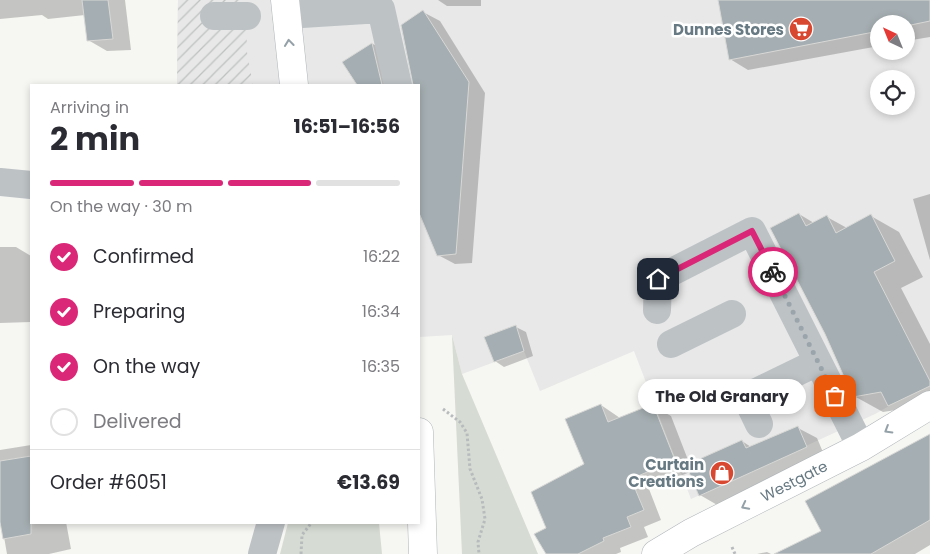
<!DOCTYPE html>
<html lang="en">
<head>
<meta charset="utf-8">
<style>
  body { margin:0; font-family:Poppins,sans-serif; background:#f7f7f7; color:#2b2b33; height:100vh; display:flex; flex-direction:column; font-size:19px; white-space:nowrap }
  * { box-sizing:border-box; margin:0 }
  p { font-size:16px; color:#7c7c81 }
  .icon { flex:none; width:28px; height:28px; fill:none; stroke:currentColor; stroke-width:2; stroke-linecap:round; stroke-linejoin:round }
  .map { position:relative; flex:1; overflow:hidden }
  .sheet { position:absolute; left:30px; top:84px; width:390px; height:440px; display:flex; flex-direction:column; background:#fff; border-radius:0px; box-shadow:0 2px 8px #0003 }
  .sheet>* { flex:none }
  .needle { width:32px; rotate:317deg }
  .tools { position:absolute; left:870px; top:15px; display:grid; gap:10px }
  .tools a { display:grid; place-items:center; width:45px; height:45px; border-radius:50%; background:#fff; box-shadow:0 2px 8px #0003; font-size:25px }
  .pin { position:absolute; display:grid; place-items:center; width:42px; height:42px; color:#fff; margin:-21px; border-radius:10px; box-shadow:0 2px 8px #0006 }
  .courier { position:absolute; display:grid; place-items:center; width:50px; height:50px; margin:-25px; border:4px solid #db2777; border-radius:50%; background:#fff; color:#222; box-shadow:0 1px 6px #0007 }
  .bubble { position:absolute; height:35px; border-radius:18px; background:#fff; box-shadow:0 2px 8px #0003; font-size:16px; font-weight:700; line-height:35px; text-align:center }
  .headline em { font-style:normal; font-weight:700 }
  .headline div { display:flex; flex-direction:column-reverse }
  .headline { display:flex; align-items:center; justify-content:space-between; height:85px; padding:0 20px }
  h1 { font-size:32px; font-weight:700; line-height:38px }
  .bar { display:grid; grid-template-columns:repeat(4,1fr); gap:8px 5px; align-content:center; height:60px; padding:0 20px }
  .bar i { height:6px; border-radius:4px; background:#e1e1e2 }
  .bar .current { background:#db2777 }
  .bar p { grid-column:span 4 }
  .line { display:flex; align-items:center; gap:12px; padding:0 20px; border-top:1px solid #e1e1e2 }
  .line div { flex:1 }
  ol { padding:0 20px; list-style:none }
  li { display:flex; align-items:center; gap:15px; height:55px }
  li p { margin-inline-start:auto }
  li .icon { padding:5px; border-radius:50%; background:#db2777; color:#fff; stroke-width:4 }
  li:last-child { color:#7c7c81 }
  li i { width:28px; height:28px; border:2px solid #e1e1e2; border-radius:50% }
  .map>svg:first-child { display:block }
</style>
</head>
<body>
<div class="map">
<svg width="930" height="554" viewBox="0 0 930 554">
  <defs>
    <pattern id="industrial-furrows" width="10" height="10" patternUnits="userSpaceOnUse" patternTransform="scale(1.25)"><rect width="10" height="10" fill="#e7e8e7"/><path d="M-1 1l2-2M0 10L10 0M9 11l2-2" fill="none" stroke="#bfc1c1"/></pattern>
  </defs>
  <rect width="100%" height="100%" fill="#f6f6f3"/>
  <!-- built -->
  <path fill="#e7e8e7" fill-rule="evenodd" d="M178 0H930V383L875 414 691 499 634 351 540 391 524 351 462 374 452 335 419 337V85H177ZM879 24H906V51H879ZM879 79H906V106H879Z"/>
  <!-- industrial -->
  <path fill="url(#industrial-furrows)" d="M178 0H246L247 52 253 85H177Z"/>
  <!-- green -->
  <path fill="#d6dbd3" d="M452 335 462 374 538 554H462Z
    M288 523H379L382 554H280Z"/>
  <!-- shadow -->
  <path fill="#0003" d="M0 0H125L131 50 107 51 88 40 85 15 48 19 42 15 0 19Z
    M481 0V6H447L438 0Z
    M719 0H930V37L906 41V24H879V46L748 70 730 59Z
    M423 12 440 21 485 93 472 263 455 264 438 255 419 209V85H414Z
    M373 44 389 53 397 85H359L344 62Z
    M930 194V260L913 199Z
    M799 214 814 223 827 217 847 228 871 216 899 232 923 277 901 288 930 344V414L896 410 883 412 854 396Z
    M0 247H16L31 256V322L0 323Z
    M516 327 526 332 533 356 504 367 495 361Z
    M601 405 620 418 653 406 671 416 690 465 742 441 751 447 798 428 817 438 825 457 719 506 700 495 690 472 649 489 661 520 644 527 648 537 620 548 621 552 616 554H547L548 528 585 465Z
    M930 436V545L915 554H777L822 531Z
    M31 445V522H66L71 549 49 554H7L0 514V450Z
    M767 552 771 554H757Z"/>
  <!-- building -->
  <path fill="#a5aeb2" stroke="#d8d8d6" d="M82 0H108L113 39 87 41Z
    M718 0H930V21L906 26V24H879V31L729 60Z
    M423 10 469 82 456 254 437 256 419 213V85H413L401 25Z
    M372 43 382 85H357L342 62Z
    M799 213 806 226 827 215 836 233 871 214 895 261 874 272 930 381V386L888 406 881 392 853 397 825 334 770 228Z
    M516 325 524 351 494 362 484 337Z
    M601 404 608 422 653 404 675 460 631 479 644 510 627 517 631 527 603 538 604 541 578 554H546L534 534 546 528 531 492 584 464 565 419Z
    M798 426 807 447 699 496 686 465 742 440 746 448Z
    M930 434V520L871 554H774L821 531 805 501Z
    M31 456V534L3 539 0 522V461Z"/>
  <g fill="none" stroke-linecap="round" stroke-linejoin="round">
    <!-- major casing -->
    <g stroke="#afb5b8" stroke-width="29">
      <path id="major" d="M285 0 294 85
        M419 432 423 554
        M656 554 691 533 861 447 930 405"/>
    </g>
    <!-- path -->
    <path stroke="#b8bbbd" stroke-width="3" stroke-dasharray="2.5 2.5" stroke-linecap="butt" d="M443 409 460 422 467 433 470 469 482 499 485 519 478 542 479 554
      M732 547 735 554
      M301 554 302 535 312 522"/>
    <!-- minor -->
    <path stroke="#bdc2c5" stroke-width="28" d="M286 15 381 9 398 85
      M214 16H247
      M0 182 31 185
      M657 310 658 279 752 231 861 447
      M671 344 732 314
      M759 424 746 397 818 362
      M262 554 271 522"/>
    <!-- major -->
    <use href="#major" stroke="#fff" stroke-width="28"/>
  </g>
  <!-- one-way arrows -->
  <defs><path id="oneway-chevron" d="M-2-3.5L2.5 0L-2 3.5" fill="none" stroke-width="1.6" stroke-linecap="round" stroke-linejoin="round" transform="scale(1.25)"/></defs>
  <g stroke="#95a1a8">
    <use href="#oneway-chevron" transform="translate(289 43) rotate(-96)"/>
    <use href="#oneway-chevron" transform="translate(888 430) rotate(149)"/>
    <use href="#oneway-chevron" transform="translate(745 506) rotate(153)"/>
  </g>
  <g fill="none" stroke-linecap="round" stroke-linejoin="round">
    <!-- done -->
    <path stroke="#99a5aa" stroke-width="5" stroke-dasharray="0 9" d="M773 272 835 396"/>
    <!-- route -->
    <path stroke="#db2777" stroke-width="6" d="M658 279 752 231 773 272"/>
  </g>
  <!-- icons -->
  <defs>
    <g id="supermarket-disc" transform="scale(1.25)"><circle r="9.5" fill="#d84831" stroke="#fff"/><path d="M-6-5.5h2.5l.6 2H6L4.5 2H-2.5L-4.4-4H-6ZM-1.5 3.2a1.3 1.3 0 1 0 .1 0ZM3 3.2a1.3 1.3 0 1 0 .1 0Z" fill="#fff"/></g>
    <g id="shop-disc" transform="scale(1.25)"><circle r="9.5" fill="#d84831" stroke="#fff"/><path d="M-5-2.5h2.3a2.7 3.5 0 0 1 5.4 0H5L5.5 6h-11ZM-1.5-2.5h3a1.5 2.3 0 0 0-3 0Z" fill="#fff"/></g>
  </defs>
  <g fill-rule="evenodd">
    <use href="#supermarket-disc" x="801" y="29"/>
    <use href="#shop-disc" x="722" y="473"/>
  </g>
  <g text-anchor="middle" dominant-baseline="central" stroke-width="5" stroke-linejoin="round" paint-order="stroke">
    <!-- poi labels -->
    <g font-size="15" font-weight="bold" fill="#677982" stroke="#fff" text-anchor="end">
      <text x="784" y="29">Dunnes Stores</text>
      <text x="704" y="464">Curtain<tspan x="704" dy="17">Creations</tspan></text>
    </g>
    <!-- street labels -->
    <g font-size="15" fill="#677982" stroke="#fff">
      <text transform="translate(794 481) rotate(-27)">Westgate</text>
    </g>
  </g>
</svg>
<div class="tools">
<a><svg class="needle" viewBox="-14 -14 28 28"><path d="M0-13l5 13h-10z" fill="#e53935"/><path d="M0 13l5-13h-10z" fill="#7c7c81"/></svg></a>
<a><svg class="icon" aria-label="locate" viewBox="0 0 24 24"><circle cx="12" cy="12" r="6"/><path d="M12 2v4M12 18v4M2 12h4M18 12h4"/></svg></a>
</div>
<div class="pin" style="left:835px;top:396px;background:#ea580c"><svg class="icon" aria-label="bag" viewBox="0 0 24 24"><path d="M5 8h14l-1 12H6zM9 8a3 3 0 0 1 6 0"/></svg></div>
<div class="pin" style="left:658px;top:279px;background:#1f2937"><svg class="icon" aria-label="home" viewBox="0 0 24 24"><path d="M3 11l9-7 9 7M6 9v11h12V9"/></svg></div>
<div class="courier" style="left:773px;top:272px"><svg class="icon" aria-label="bike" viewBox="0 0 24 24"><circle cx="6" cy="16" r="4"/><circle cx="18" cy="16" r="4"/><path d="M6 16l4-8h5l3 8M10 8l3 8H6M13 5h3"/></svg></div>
<div class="bubble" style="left:638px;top:379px;width:168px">The Old Granary</div>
<section class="sheet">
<div class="headline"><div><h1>2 min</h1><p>Arriving in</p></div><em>16:51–16:56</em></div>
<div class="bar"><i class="current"></i><i class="current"></i><i class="current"></i><i></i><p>On the way · 30 m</p></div>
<ol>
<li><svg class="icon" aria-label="check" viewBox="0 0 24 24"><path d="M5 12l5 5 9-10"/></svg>Confirmed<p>16:22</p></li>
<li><svg class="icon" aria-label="check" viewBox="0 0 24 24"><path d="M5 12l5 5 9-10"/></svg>Preparing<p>16:34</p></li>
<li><svg class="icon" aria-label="check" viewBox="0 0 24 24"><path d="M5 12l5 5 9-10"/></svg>On the way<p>16:35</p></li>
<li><i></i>Delivered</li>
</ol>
<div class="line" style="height:65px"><div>Order #6051</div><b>€13.69</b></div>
</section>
</div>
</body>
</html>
